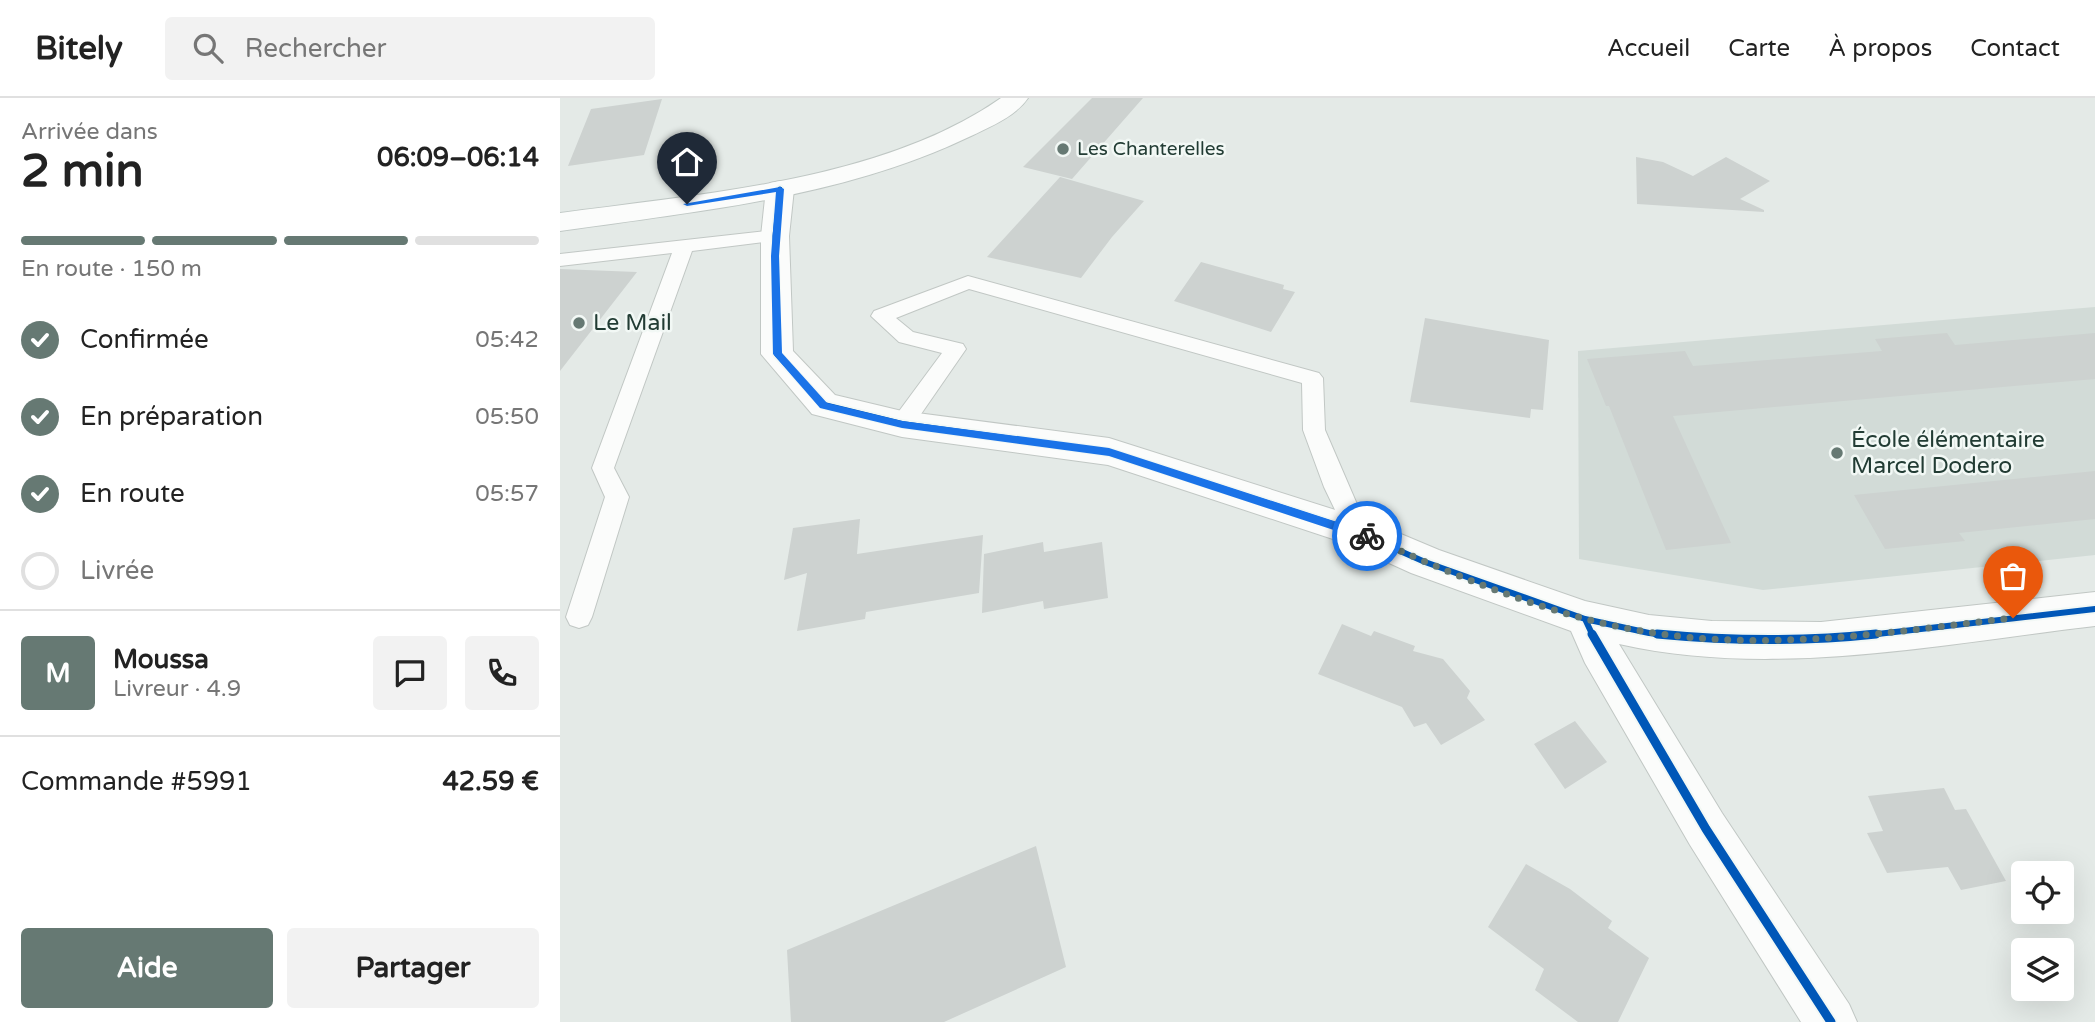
<!DOCTYPE html>
<html lang="fr">
<head>
<meta charset="utf-8">
<style>
  body { margin:0; font-family:"Varela Round",sans-serif; background:#f2f2f2; color:#222; height:100vh; display:flex; flex-direction:column; font-size:26px; white-space:nowrap }
  * { box-sizing:border-box; margin:0 }
  p { font-size:23px; color:#767676 }
  .icon { flex:none; width:38px; height:38px; fill:none; stroke:currentColor; stroke-width:2; stroke-linecap:round; stroke-linejoin:round }
  .map { position:relative; flex:1; overflow:hidden }
  .side { display:flex; flex-direction:column; background:#fff; width:560px }
  .side>* { flex:none }
  .fabs { position:absolute; left:1451px; top:763px; display:grid; gap:14px }
  .fabs a { display:grid; place-items:center; width:63px; height:63px; border-radius:7px; background:#fff; box-shadow:0 7px 28px #0002; font-size:35px }
  .pin { position:absolute; display:grid; place-items:center; width:60px; height:60px; color:#fff; margin:-72px -30px; border-radius:50% 50% 50% 0; rotate:-45deg; box-shadow:0 0 7px #0007 }
  .pin .icon { rotate:45deg }
  .courier { position:absolute; display:grid; place-items:center; width:70px; height:70px; margin:-35px; border:5px solid #1a73e8; border-radius:50%; background:#fff; color:#222; box-shadow:0 2px 9px #0007 }
  .summary em { font-style:normal; font-weight:700 }
  .summary div { display:flex; flex-direction:column-reverse }
  .summary { display:flex; align-items:center; justify-content:space-between; height:119px; padding:0 21px }
  h1 { font-size:46px; font-weight:700; line-height:52px }
  .bar { display:grid; grid-template-columns:repeat(4,1fr); gap:10px 7px; align-content:center; height:84px; padding:0 21px }
  .bar i { height:9px; border-radius:5px; background:#e0e0e0 }
  .bar .on { background:#667973 }
  .bar p { grid-column:span 4 }
  .line { display:flex; align-items:center; gap:18px; padding:0 21px; border-top:2px solid #e0e0e0 }
  .line div { flex:1 }
  .round { display:grid; place-items:center; flex:none; width:74px; height:74px; border-radius:7px; background:#f2f2f2 }
  ol { padding:0 21px; list-style:none }
  li { display:flex; align-items:center; gap:21px; height:77px }
  li p { margin-inline-start:auto }
  li .icon { padding:7px; border-radius:50%; background:#667973; color:#fff; stroke-width:4 }
  li:last-child { color:#767676 }
  li i { width:38px; height:38px; border:4px solid #e0e0e0; border-radius:50% }
  .action { display:flex; gap:14px; margin-top:auto; padding:14px 21px }
  .action a { flex:1; height:80px; border-radius:7px; background:#667973; color:#fff; font-size:28px; font-weight:700; line-height:80px; text-align:center }
  .action a+a { background:#f2f2f2; color:#222 }
  header { display:flex; align-items:center; gap:42px; box-sizing:border-box; height:98px; padding:0 35px; background:#fff; border-bottom:2px solid #e0e0e0 }
  header strong { font-size:33px }
  nav { display:flex; gap:38px; margin-inline-start:auto; font-size:24px }
  .search { width:490px; height:63px; background:#f2f2f2; display:flex; align-items:center; gap:18px; box-sizing:border-box; padding:0 24px; border-radius:7px; color:#767676; font-size:26px }
  main { display:flex; flex:1; min-height:0 }
  .map>svg:first-child { display:block }
</style>
</head>
<body>
<header>
<strong>Bitely</strong>
<div class="search"><svg class="icon" aria-label="search" viewBox="0 0 24 24"><circle cx="10" cy="10" r="6"/><path d="M15 15l6 6"/></svg>Rechercher</div>
<nav><a>Accueil</a><a>Carte</a><a>À propos</a><a>Contact</a></nav>
</header>
<main>
<section class="side">
<div class="summary"><div><h1>2 min</h1><p>Arrivée dans</p></div><em>06:09–06:14</em></div>
<div class="bar"><i class="on"></i><i class="on"></i><i class="on"></i><i></i><p>En route · 150 m</p></div>
<ol>
<li><svg class="icon" aria-label="check" viewBox="0 0 24 24"><path d="M5 12l5 5 9-10"/></svg>Confirmée<p>05:42</p></li>
<li><svg class="icon" aria-label="check" viewBox="0 0 24 24"><path d="M5 12l5 5 9-10"/></svg>En préparation<p>05:50</p></li>
<li><svg class="icon" aria-label="check" viewBox="0 0 24 24"><path d="M5 12l5 5 9-10"/></svg>En route<p>05:57</p></li>
<li><i></i>Livrée</li>
</ol>
<div class="line" style="height:126px"><b class="round" style="background:#667973;color:#fff">M</b><div><b>Moussa</b><p>Livreur · 4.9</p></div><a class="round"><svg class="icon" aria-label="chat" viewBox="0 0 24 24"><path d="M4 5h16v11H9l-5 4z"/></svg></a><a class="round"><svg class="icon" aria-label="phone" viewBox="0 0 24 24"><path d="M5 4h4l2 5-3 2q2 4 5 5l2-3 5 2v4C11 20 4 13 5 4z"/></svg></a></div>
<div class="line" style="height:91px"><div>Commande #5991</div><b>42.59 €</b></div>
<div class="action"><a>Aide</a><a>Partager</a></div>
</section>
<div class="map">
<svg width="1535" height="924" viewBox="0 0 1535 924">
  <rect width="100%" height="100%" fill="#e4eae7"/>
  <!-- built -->
  <path fill="#d2dbd7" d="M1535 209V457L1203 492 1019 461 1018 253Z"/>
  <!-- building -->
  <path fill="#cdd2d0" d="M532 0H583L512 81 463 69Z
    M102 1 84 57 8 68 31 11Z
    M1076 59 1103 64 1133 78 1166 59 1210 83 1180 101 1204 112V114L1077 106Z
    M500 79 584 103 552 139 521 180 427 159Z
    M641 164 724 187 723 191 735 194 711 234 614 203Z
    M0 171 77 174 0 273Z
    M865 220 989 242 983 312 971 311 970 320 850 304Z
    M1387 235 1395 247 1535 235V281L1113 318 1171 445 1106 452 1049 308H1046L1027 261 1125 253 1133 268 1322 253 1315 241Z
    M1535 373V421L1399 435 1405 443 1325 451 1294 397Z
    M300 421 297 456 423 437 419 495 306 514 305 521 237 533 247 475 224 482 233 430Z
    M483 444 484 454 542 444 548 500 484 511 483 503 422 515 424 456Z
    M782 526 811 538 814 533 855 548 853 553 883 561 910 593 907 600 925 622 881 647 866 625 854 629 842 609 758 576Z
    M1015 623 1047 664 1005 691 974 646Z
    M1384 690 1395 712 1406 711 1446 783 1401 792 1388 769 1327 775 1307 735 1323 733 1308 698Z
    M476 748 506 869 384 924H231L227 852Z
    M966 766 1010 791 1052 823 1048 830 1089 860 1058 924H1018L975 892 984 871 928 829Z"/>
  <g fill="none" stroke-linecap="round" stroke-linejoin="round">
    <!-- service casing -->
    <g stroke="#c1c7c4" stroke-width="2">
      <path id="service" d="M215 132 221 134 224 138 221 142 132 153 54 370 69 399 32 519 28 527 19 530 10 527 6 519 45 399 32 370 112 155 0 168V156Z
        M408 178 759 275 763 280 765 332 809 434 805 441 797 444 789 441 764 389 743 332 742 285 409 191 336 220 353 234 403 246 406 251 350 332 342 334 334 332 331 326 334 320 382 255 339 244 311 218 314 213Z"/>
    </g>
    <!-- minor casing -->
    <g stroke="#c1c7c4" stroke-width="2">
      <path id="minor" d="M220 83 230 85 234 91 229 138 233 253 275 297 342 313 549 340 810 423 879 452 1025 503 1089 517 1152 523 1261 524 1535 494V528C1381 546 1213 581 1059 546L1162 715 1289 906 1297 924H1241L1130 747 1025 565 1011 533 851 475 785 445 548 367 342 339 252 316 201 256V138L206 91 210 85Z"/>
    </g>
    <!-- secondary casing -->
    <g stroke="#bfc7c4" stroke-width="2">
      <path id="secondary" d="M441 0H468C456 18 430 29 411 38 282 100 139 113 0 133V115C140 96 323 83 441 0Z"/>
    </g>
    <!-- service -->
    <use href="#service" fill="#fbfcfb" fill-rule="evenodd"/>
    <!-- minor -->
    <use href="#minor" fill="#fbfcfb" fill-rule="evenodd"/>
    <!-- secondary -->
    <use href="#secondary" fill="#fbfcfb" fill-rule="evenodd"/>
    <!-- cycleway-far2 casing -->
    <g stroke="#f2f8f5" stroke-width="9">
      <path id="cycleway-far2" d="M217 236 215 138 220 91"/>
    </g>
    <!-- cycleway-far1 casing -->
    <g stroke="#f2f8f5" stroke-width="10">
      <path id="cycleway-far1" d="M217 234V256L264 307 342 326 549 354 797 434 865 464 1025 521 1089 535 1116 538
        M1025 521 1033 538
        M1300 538 1535 511"/>
    </g>
    <!-- cycleway casing -->
    <g stroke="#f2f8f5" stroke-width="13">
      <path id="cycleway" d="M1032 536 1146 731 1271 924
        M1097 536C1170 543 1243 544 1316 536"/>
    </g>
    <!-- cycleway-far2 -->
    <use href="#cycleway-far2" stroke="#0057b8" stroke-width="5"/>
    <!-- cycleway-far1 -->
    <use href="#cycleway-far1" stroke="#0057b8" stroke-width="6"/>
    <!-- cycleway -->
    <use href="#cycleway" stroke="#0057b8" stroke-width="9"/>
  </g>
  <!-- route -->
  <path fill="#1a73e8" d="M220 89 224 91 219 158 222 255 267 305 342 323 549 350 811 435V441L807 443 549 358 342 330 260 310 213 256 211 158 216 94 127 108 123 106Z"/>
  <g fill="none" stroke-linecap="round" stroke-linejoin="round">
    <!-- done -->
    <path stroke="#667973" stroke-width="7" stroke-dasharray="0 12.6" d="M807 438C896 478 991 519 1088 534 1209 554 1332 534 1453 520"/>
  </g>
  <!-- markers -->
  <g fill="#667973" stroke="#f2f8f5" stroke-width="2.5">
    <circle cx="503" cy="51" r="7"/>
    <circle cx="19" cy="225" r="7"/>
    <circle cx="1277" cy="355" r="7"/>
  </g>
  <g text-anchor="middle" dominant-baseline="central" stroke-width="5" stroke-linejoin="round" paint-order="stroke">
    <!-- far-poi labels -->
    <g font-size="19" fill="#223c34" stroke="#f2f8f5" text-anchor="start">
      <text x="517" y="51">Les Chanterelles</text>
    </g>
    <!-- poi labels -->
    <g font-size="23" fill="#223c34" stroke="#f2f8f5" text-anchor="start">
      <text x="33" y="225">Le Mail</text>
      <text x="1291" y="342">École élémentaire<tspan x="1291" dy="26">Marcel Dodero</tspan></text>
    </g>
  </g>
</svg>
<div class="fabs">
<a><svg class="icon" aria-label="locate" viewBox="0 0 24 24"><circle cx="12" cy="12" r="6"/><path d="M12 2v4M12 18v4M2 12h4M18 12h4"/></svg></a>
<a><svg class="icon" aria-label="layers" viewBox="0 0 24 24"><path d="M12 4l9 5-9 5-9-5zM3 14l9 5 9-5"/></svg></a>
</div>
<div class="pin" style="left:1453px;top:520px;background:#ea580c"><svg class="icon" aria-label="bag" viewBox="0 0 24 24"><path d="M5 8h14l-1 12H6zM9 8a3 3 0 0 1 6 0"/></svg></div>
<div class="pin" style="left:127px;top:106px;background:#1f2937"><svg class="icon" aria-label="home" viewBox="0 0 24 24"><path d="M3 11l9-7 9 7M6 9v11h12V9"/></svg></div>
<div class="courier" style="left:807px;top:438px"><svg class="icon" aria-label="bike" viewBox="0 0 24 24"><circle cx="6" cy="16" r="4"/><circle cx="18" cy="16" r="4"/><path d="M6 16l4-8h5l3 8M10 8l3 8H6M13 5h3"/></svg></div>
</div>
</main>
</body>
</html>
